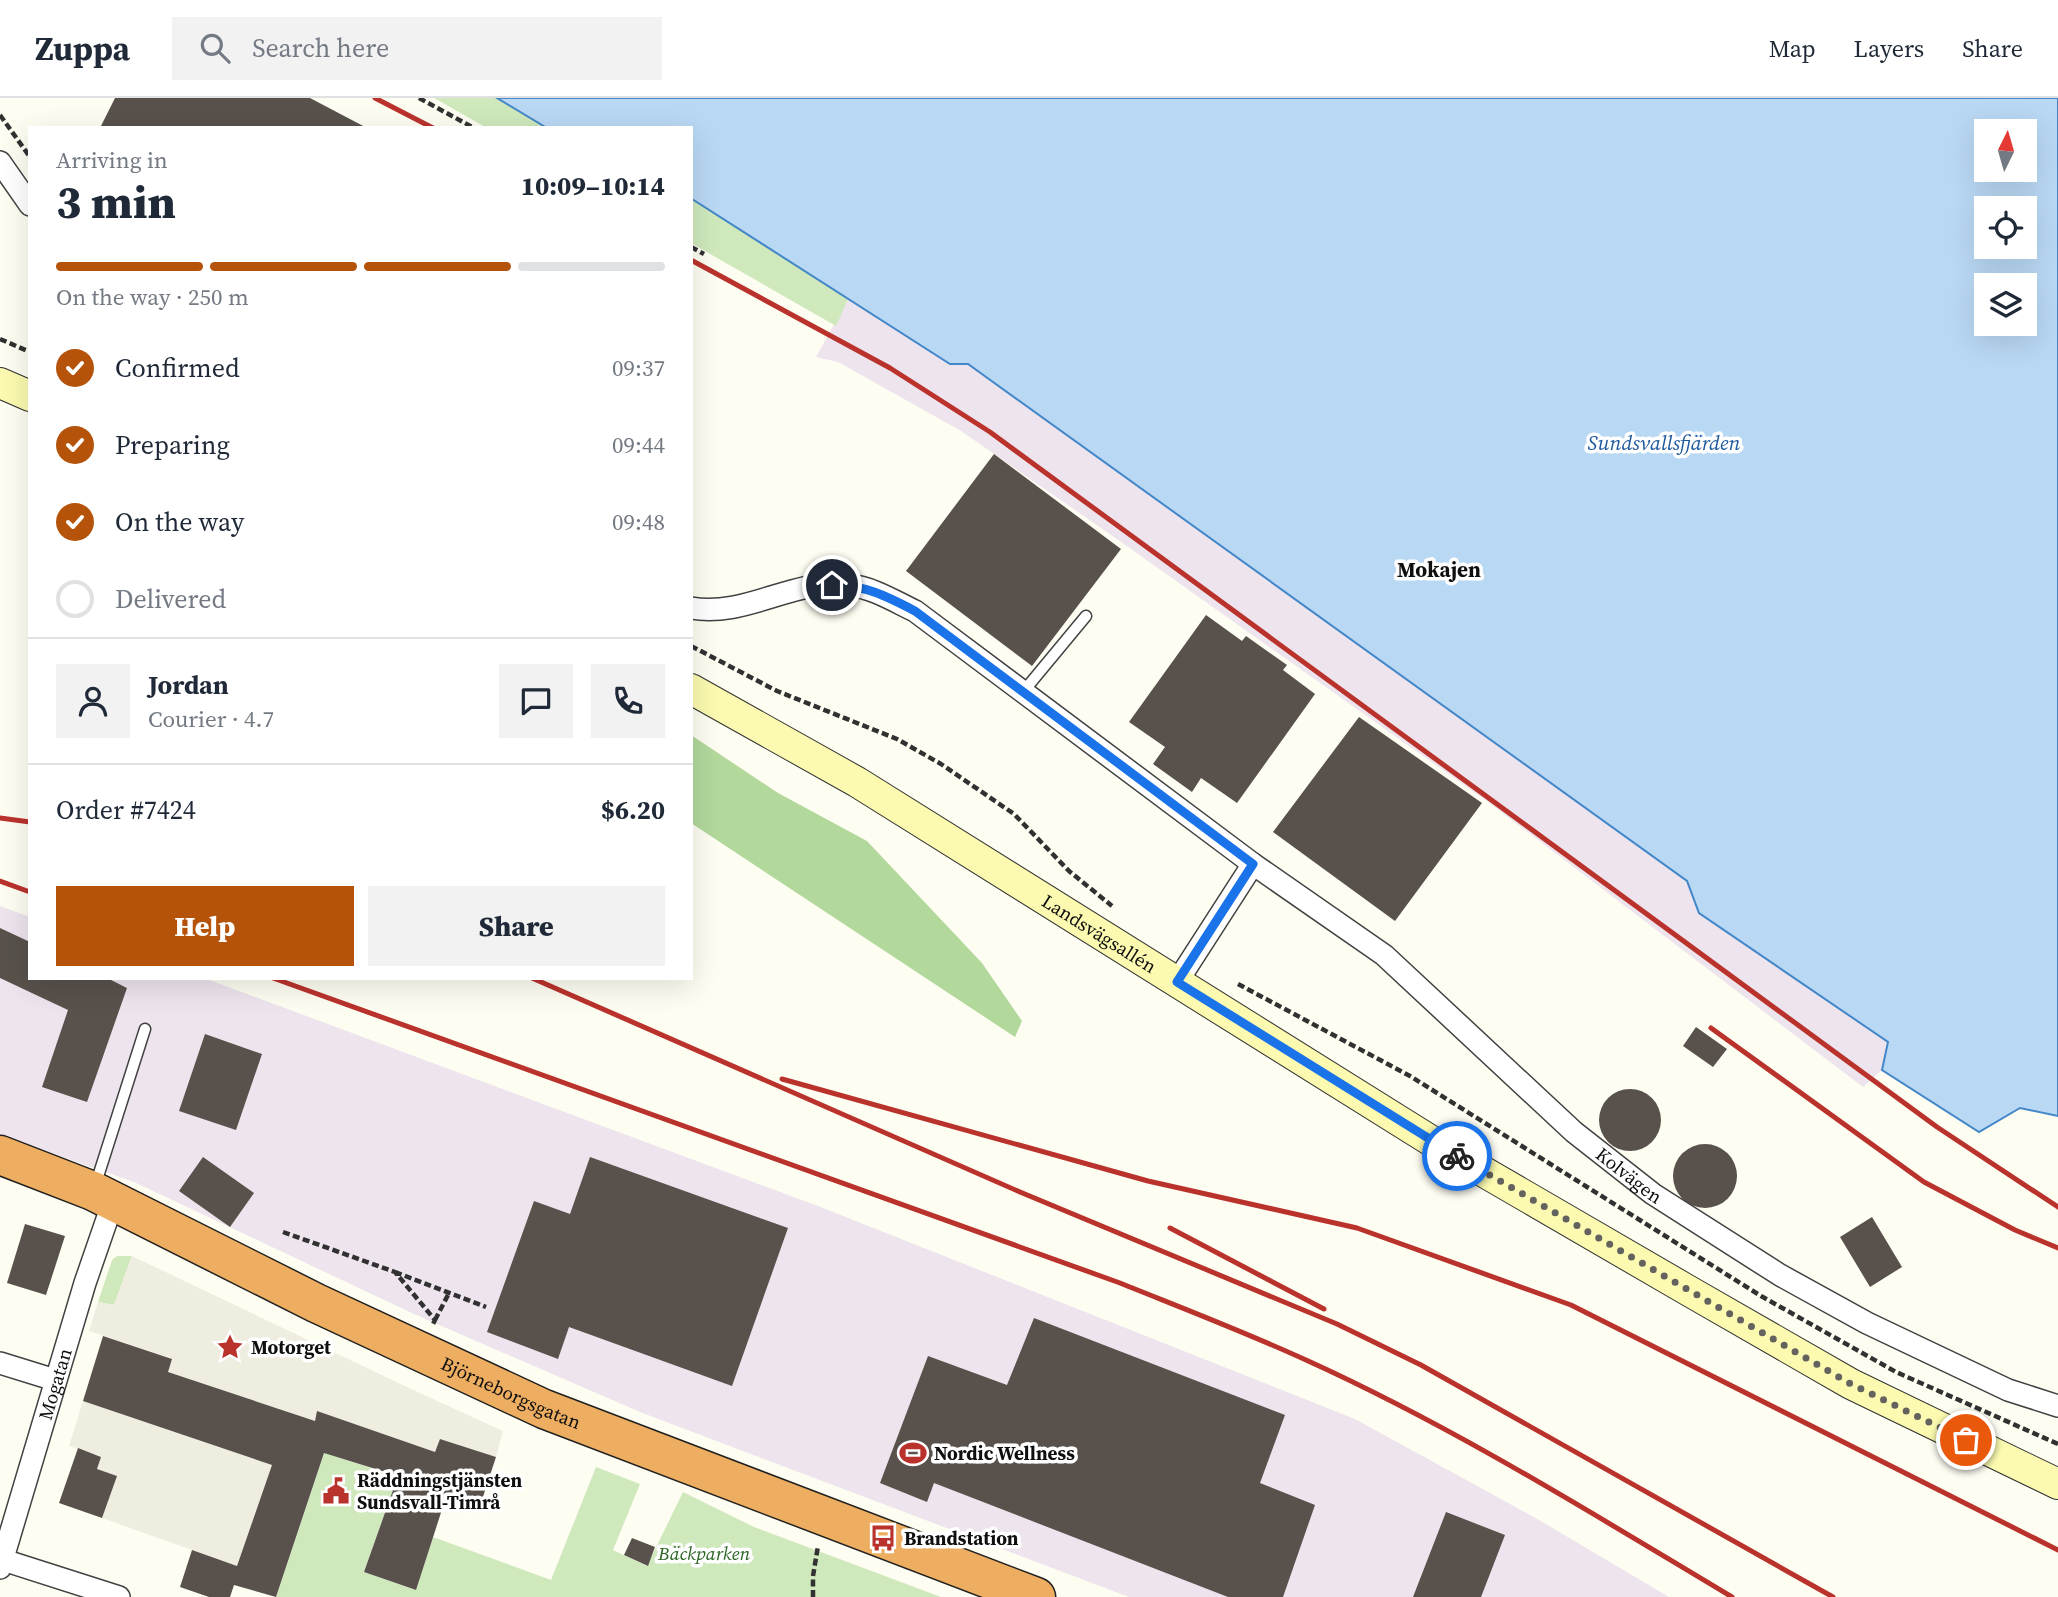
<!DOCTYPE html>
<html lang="en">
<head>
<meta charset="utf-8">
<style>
  body { margin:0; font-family:"Source Serif 4",serif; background:#f2f2f3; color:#1f2937; height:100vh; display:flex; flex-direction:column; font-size:26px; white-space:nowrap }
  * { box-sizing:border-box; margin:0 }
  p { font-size:23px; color:#747a83 }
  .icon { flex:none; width:38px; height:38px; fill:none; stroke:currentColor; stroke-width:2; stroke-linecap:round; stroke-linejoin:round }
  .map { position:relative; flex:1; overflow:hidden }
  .drawer { position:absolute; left:28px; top:28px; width:665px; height:854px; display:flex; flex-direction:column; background:#fff; border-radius:0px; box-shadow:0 7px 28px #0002 }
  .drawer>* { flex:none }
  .needle { width:46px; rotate:5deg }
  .controls { position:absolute; left:1974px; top:21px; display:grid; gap:14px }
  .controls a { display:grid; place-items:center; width:63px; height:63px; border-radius:0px; background:#fff; box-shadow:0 7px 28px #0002; font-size:35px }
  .pin { position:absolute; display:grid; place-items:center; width:60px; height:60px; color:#fff; margin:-30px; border:4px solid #fff; border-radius:50%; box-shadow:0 2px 7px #0007 }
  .courier { position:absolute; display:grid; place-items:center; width:70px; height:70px; margin:-35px; border:5px solid #1a73e8; border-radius:50%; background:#fff; color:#222; box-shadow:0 2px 9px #0007 }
  .head em { font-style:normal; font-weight:800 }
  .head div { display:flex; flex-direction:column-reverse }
  .head { display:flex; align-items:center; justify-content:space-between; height:119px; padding:0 28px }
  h1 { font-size:46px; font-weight:800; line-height:52px }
  .bar { display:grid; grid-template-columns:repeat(4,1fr); gap:10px 7px; align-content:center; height:84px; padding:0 28px }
  .bar i { height:9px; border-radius:5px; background:#e0e1e3 }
  .bar .current { background:#b45309 }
  .bar p { grid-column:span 4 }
  .line { display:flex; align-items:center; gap:18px; padding:0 28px; border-top:2px solid #e0e1e3 }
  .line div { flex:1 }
  .round { display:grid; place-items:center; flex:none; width:74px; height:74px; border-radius:0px; background:#f2f2f3 }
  ol { padding:0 28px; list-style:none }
  li { display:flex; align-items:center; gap:21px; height:77px }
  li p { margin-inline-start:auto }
  li .icon { padding:7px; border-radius:50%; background:#b45309; color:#fff; stroke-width:4 }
  li:last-child { color:#747a83 }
  li i { width:38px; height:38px; border:4px solid #e0e1e3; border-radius:50% }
  .action { display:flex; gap:14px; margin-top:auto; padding:14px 28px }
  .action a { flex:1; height:80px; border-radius:0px; background:#b45309; color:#fff; font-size:28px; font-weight:800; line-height:80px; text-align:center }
  .action a+a { background:#f2f2f3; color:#1f2937 }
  header { display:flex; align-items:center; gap:42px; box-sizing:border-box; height:98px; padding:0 35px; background:#fff; border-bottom:2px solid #e0e1e3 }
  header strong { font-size:33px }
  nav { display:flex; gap:38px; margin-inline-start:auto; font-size:24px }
  .search { width:490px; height:63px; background:#f2f2f3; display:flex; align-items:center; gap:18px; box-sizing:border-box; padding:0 24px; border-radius:0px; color:#747a83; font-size:26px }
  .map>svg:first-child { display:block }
</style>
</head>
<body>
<header>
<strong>Zuppa</strong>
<div class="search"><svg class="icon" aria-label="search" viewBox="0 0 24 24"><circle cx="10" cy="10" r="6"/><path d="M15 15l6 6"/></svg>Search here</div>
<nav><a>Map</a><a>Layers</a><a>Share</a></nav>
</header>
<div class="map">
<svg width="2058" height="1499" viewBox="0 0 2058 1499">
  <rect width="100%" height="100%" fill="#fefdf2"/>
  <!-- industrial -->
  <path fill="#ede4ed" d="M848 201 950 266H967L1687 783 1699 815 1888 944 1882 972 1863 989 1488 704 1124 446 961 333 838 264 816 259Z
    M0 808 30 819V880H204L818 1108 1355 1321 1539 1422 1669 1499H1129L640 1314 414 1216 134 1084 0 1037Z"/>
  <!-- green -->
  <path fill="#cfe8bc" d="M434 0H497L547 30H487Z
    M691 100 848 201 836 228 691 145Z
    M117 1158H132L114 1207 98 1204 112 1162Z
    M324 1355 424 1387 394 1389 364 1474 415 1492 433 1439 551 1482 596 1369 640 1386 613 1452 647 1468 683 1394 754 1429 941 1499H276Z"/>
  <!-- forest -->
  <path fill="#b2d89c" d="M691 637 778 695 867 743 982 865 1022 923 1015 939 691 725Z"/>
  <!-- plaza -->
  <path fill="#efede0" d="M132 1158 409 1290 503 1333 496 1359 440 1341 435 1354 318 1314 315 1323 168 1274 171 1260 89 1233 98 1204 114 1207Z
    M83 1303 272 1367 237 1468 102 1420 116 1378 97 1371 101 1358 69 1348Z"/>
  <!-- water -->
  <path fill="#b9d8f4" stroke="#4387c8" stroke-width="2" fill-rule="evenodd" d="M497 0H2058V1018L2020 1010 1979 1034 1882 972 1888 944 1699 815 1687 783 968 266H950L692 101 691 30H547ZM1986 33H2025V72H1986ZM1986 110H2025V149H1986ZM1986 187H2025V226H1986Z"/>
  <!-- building -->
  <path fill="#58514c" d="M115 0H310L367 30H100Z
    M994 356 1121 451 1032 568 906 473Z
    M1206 517 1242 543 1246 538 1287 567 1283 572 1315 596 1237 705 1201 680 1192 694 1153 666 1165 649 1129 624Z
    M1359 619 1482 705 1395 823 1273 734Z
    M0 830 30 844V880H107L127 890 87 1004 42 989 68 912 0 880Z
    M1696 929 1727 951 1713 969 1683 948Z
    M205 936 262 956 236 1032 179 1013Z
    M1599 1022a31 31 0 1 1 62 0a31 31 0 1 1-62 0Z
    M1673 1078a32 32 0 1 1 64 0a32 32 0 1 1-64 0Z
    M203 1059 254 1095 230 1129 179 1093Z
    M590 1059 788 1130 732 1288 569 1229 558 1261 487 1234 534 1103 570 1116Z
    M1872 1119 1902 1169 1870 1189 1840 1139Z
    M25 1126 65 1138 46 1197 7 1185Z
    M1034 1220 1285 1317 1260 1385 1315 1407 1283 1499H1228L934 1385 927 1404 880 1385 928 1258 1007 1287Z
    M103 1238 172 1261 168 1274 315 1323 317 1313 435 1354 440 1341 496 1359 480 1408 447 1396 416 1492 364 1474 398 1378 324 1355 276 1499 234 1487 230 1499H209L180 1489 192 1452 237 1468 272 1367 83 1303Z
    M78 1350 101 1359 97 1371 117 1378 102 1420 59 1405Z
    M1446 1414 1505 1437 1481 1499H1413Z
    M632 1440 655 1449 648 1468 624 1457Z"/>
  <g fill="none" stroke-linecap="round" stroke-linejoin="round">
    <!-- lane casing -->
    <g stroke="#424242" stroke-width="13">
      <path id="lane" d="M1023 594 1086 518
        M95 1088 145 931"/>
    </g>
    <!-- street casing -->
    <g stroke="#424242" stroke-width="24">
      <g id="street">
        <path d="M0 64 30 107"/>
        <path id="s1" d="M691 510C746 520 795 479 850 487 873 490 894 503 915 513L1253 766 1384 857 1574 1034 1653 1096 1780 1177 1867 1225 2008 1292 2058 1308"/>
        <path d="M1177 884 1253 766"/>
        <path d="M0 1265 55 1282"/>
        <path d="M0 1461 119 1499"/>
        <path id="s2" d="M0 1470 85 1185 113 1104"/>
      </g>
    </g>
    <!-- secondary casing -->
    <g stroke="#313131" stroke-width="32">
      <g id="secondary">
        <path d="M0 285 30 298"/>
        <path id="s3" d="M691 591 857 684 1441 1049 1689 1193 1851 1286 2058 1386"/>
      </g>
    </g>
    <!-- highway casing -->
    <g stroke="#202020" stroke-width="41">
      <g id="highway">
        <path id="s4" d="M0 1057 93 1093 316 1205 544 1311 1036 1499"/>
      </g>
    </g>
    <!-- path -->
    <path stroke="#313131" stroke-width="4.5" stroke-dasharray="7 3.5" stroke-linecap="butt" d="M419 0 474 30
      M0 17 30 59
      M691 149 704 156
      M0 241 30 254
      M691 548 777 593 897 641 941 666 1014 716 1069 773 1112 808
      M1238 886 1410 978 1761 1198 1896 1274 2058 1346
      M283 1134 395 1174 435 1222 433 1226
      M395 1174 486 1209
      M435 1222 449 1195
      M813 1499V1478L818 1448"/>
    <!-- lane -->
    <use href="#lane" stroke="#fff" stroke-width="10"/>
    <!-- street -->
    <use href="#street" stroke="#fff" stroke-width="21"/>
    <!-- secondary -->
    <use href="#secondary" stroke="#fbfab0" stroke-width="30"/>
    <!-- highway -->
    <use href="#highway" stroke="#eeae61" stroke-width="38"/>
    <!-- rail -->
    <path stroke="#ba322c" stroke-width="5" d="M375 0 433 30
      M691 162 890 270 990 334 1937 1029 2058 1109
      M0 720 30 724
      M0 783 30 794
      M273 880 1120 1185C1182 1210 1245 1234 1306 1262 1454 1329 1593 1416 1732 1499
      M532 880 1020 1094 1337 1226 1421 1267 1833 1499
      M1711 930 1924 1084 2015 1132 2058 1150
      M782 981 1148 1083 1357 1130 1571 1207 2058 1452
      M1170 1130 1324 1211"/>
  </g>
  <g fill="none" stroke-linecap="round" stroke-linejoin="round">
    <!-- done -->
    <path stroke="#63625e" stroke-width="7" stroke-dasharray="0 12.6" d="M1457 1058 1851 1286 1966 1342"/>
    <!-- route -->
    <path stroke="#1a73e8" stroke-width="9" d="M832 487C863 486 888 499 915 513L1253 766 1177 884 1457 1058"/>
  </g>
  <!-- icons -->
  <defs>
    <g id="sight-bare" transform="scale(2.1)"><path d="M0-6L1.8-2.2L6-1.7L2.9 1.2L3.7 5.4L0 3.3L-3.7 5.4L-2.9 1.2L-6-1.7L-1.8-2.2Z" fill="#ba322c" stroke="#fff" stroke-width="2.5" paint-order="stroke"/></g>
    <g id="stadium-bare" transform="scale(2.1)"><path d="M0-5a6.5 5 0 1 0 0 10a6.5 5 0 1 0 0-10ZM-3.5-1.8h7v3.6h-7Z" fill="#ba322c" stroke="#fff" stroke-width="2.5" paint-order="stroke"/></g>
    <g id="civic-bare" transform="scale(2.1)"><path d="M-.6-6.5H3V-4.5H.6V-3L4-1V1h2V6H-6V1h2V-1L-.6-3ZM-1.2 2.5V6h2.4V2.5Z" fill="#ba322c" stroke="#fff" stroke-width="2.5" paint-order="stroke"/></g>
    <g id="bus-bare" transform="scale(2.1)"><path d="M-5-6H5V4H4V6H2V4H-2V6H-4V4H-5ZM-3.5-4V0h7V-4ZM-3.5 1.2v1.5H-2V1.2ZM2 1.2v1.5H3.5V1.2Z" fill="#ba322c" stroke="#fff" stroke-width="2.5" paint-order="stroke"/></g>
  </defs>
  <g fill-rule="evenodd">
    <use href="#sight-bare" x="230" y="1249"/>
    <use href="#stadium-bare" x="913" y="1355"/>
    <use href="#civic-bare" x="336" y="1393"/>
    <use href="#bus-bare" x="883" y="1440"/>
  </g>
  <g text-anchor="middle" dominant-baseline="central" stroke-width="7" stroke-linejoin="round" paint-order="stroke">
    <!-- street labels -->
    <g font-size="19" fill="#0f0f0f" stroke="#fff">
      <text stroke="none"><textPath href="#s3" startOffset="476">Landsvägsallén</textPath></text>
      <text stroke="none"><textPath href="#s1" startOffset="1144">Kolvägen</textPath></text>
      <text stroke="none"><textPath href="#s2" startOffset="192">Mogatan</textPath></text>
      <text stroke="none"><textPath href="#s4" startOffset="564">Björneborgsgatan</textPath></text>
    </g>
    <!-- poi labels -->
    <g font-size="19" font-weight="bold" fill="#0f0f0f" stroke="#fff" text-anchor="start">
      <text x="251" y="1249">Motorget</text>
      <text x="934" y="1355">Nordic Wellness</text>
      <text x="357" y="1382">Räddningstjänsten<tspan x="357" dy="22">Sundsvall-Timrå</tspan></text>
      <text x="904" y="1440">Brandstation</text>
    </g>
    <!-- park labels -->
    <g font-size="19" font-style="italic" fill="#2a6522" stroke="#fff">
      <text x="704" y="1455">Bäckparken</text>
    </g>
    <!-- water labels -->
    <g font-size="21" font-style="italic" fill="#1d599d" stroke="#fff">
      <text x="1664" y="344">Sundsvallsfjärden</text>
    </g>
    <!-- neighbourhood labels -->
    <g font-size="21" font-weight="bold" fill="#0f0f0f" stroke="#fff">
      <text x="1439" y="471">Mokajen</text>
    </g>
  </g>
</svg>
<div class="controls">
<a><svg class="needle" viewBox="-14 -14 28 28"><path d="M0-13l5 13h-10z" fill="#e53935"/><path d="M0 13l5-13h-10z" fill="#747a83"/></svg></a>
<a><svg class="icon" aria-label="locate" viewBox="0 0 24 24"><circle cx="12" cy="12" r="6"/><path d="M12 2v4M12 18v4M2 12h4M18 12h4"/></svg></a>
<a><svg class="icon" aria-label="layers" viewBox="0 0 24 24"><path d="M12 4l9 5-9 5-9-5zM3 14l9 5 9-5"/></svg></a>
</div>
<div class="pin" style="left:1966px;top:1342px;background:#ea580c"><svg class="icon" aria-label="bag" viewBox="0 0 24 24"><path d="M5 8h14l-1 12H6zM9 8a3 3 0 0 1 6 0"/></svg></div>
<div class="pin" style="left:832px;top:487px;background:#1f2937"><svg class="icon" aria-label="home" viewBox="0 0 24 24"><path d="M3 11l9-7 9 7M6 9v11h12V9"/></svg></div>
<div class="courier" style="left:1457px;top:1058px"><svg class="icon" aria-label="bike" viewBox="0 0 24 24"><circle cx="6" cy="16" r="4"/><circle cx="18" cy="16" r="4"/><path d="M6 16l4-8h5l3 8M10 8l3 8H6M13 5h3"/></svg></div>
<section class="drawer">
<div class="head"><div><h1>3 min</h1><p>Arriving in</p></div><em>10:09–10:14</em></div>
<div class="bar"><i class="current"></i><i class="current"></i><i class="current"></i><i></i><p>On the way · 250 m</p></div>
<ol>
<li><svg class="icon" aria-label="check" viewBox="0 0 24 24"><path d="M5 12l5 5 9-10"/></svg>Confirmed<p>09:37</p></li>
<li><svg class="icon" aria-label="check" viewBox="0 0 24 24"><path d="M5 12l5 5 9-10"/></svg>Preparing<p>09:44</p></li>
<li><svg class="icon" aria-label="check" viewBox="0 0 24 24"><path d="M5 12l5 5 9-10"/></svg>On the way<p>09:48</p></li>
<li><i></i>Delivered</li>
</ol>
<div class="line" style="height:126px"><a class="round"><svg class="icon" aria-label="person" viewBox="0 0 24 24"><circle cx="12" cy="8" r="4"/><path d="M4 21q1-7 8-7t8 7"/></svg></a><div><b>Jordan</b><p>Courier · 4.7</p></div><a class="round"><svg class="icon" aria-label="chat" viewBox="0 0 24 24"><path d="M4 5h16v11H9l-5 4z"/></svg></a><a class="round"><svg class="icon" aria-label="phone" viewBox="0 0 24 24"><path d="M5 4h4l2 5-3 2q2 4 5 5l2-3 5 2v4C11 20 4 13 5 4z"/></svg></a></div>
<div class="line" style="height:91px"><div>Order #7424</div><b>$6.20</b></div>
<div class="action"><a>Help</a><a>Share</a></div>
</section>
</div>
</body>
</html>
